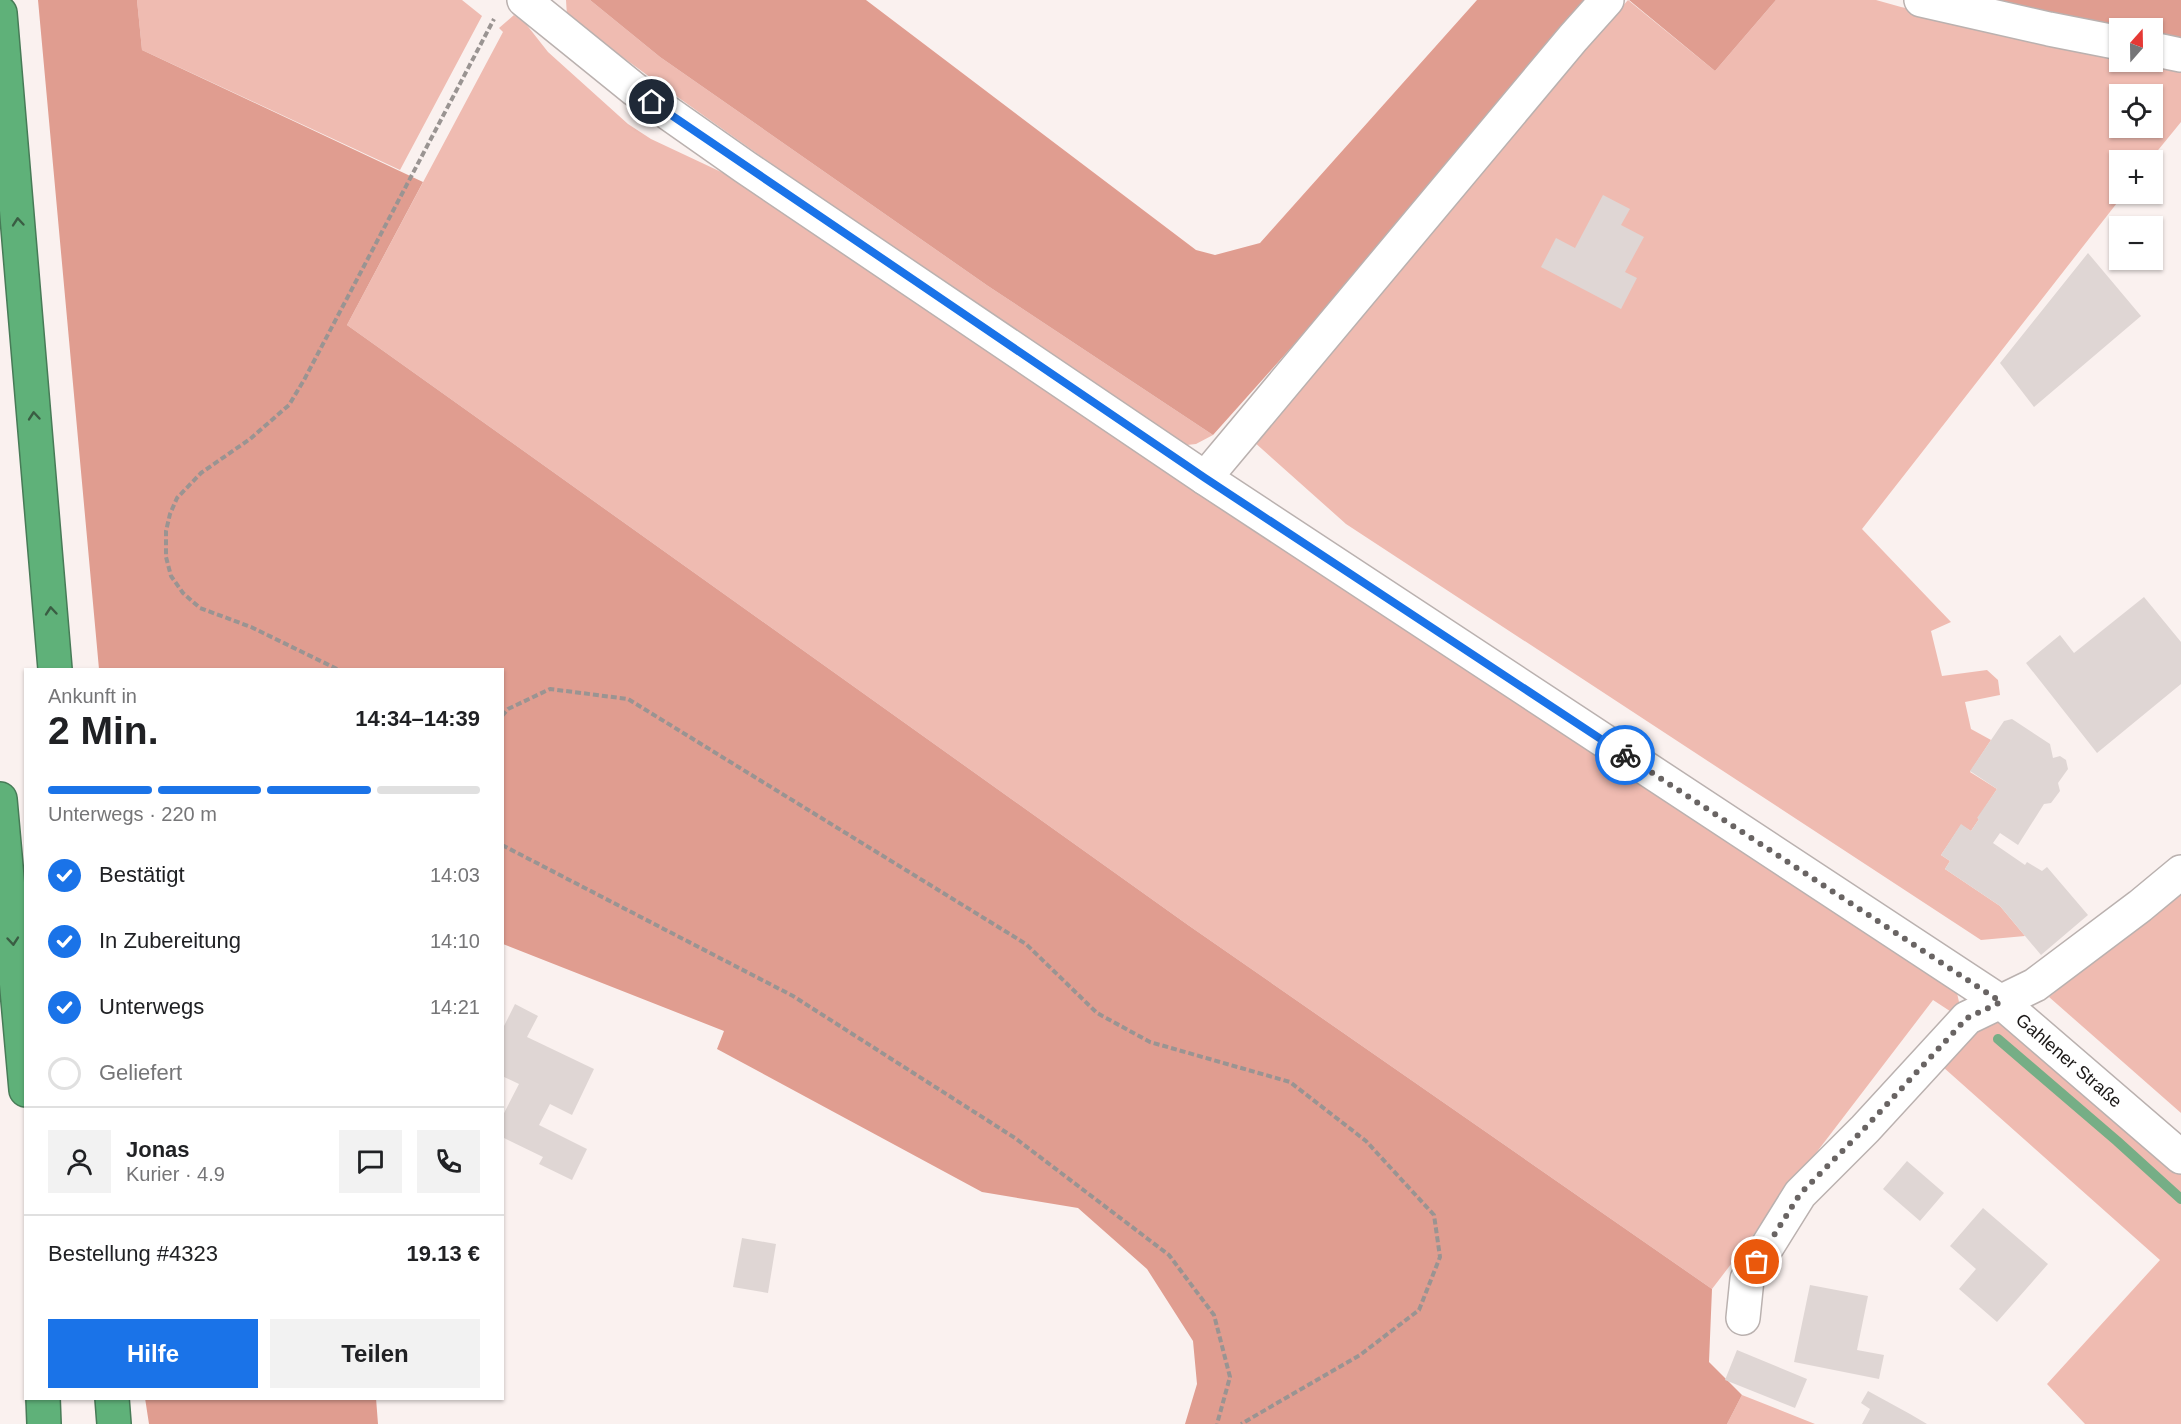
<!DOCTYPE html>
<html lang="de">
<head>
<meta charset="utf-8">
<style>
  body { margin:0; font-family:Helvetica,sans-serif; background:#f2f2f2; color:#202124; height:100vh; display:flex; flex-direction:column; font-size:22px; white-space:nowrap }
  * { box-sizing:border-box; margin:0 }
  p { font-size:20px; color:#757577 }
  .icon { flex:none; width:33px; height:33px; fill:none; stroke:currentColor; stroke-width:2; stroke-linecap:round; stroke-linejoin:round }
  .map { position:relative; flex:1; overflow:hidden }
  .details { position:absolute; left:24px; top:668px; width:480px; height:732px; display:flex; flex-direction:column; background:#fff; border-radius:0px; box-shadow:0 2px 4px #0004 }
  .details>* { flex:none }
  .needle { width:39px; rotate:20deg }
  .controls { position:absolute; left:2109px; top:18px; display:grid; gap:12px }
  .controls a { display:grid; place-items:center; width:54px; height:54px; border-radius:0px; background:#fff; box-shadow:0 2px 4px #0004; font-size:30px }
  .pin { position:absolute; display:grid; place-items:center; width:51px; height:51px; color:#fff; margin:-26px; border:3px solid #fff; border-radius:50%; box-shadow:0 2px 6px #0007 }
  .courier { position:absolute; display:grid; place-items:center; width:60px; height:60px; margin:-30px; border:4px solid #1a73e8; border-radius:50%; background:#fff; color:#222; box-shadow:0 2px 8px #0007 }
  .head em { font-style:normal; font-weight:700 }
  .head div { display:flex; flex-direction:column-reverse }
  .head { display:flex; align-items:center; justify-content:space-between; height:102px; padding:0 24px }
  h1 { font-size:39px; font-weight:700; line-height:45px }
  .bar { display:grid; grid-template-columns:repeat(4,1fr); gap:9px 6px; align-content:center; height:72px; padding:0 24px }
  .bar i { height:8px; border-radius:4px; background:#e0e0e0 }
  .bar .active { background:#1a73e8 }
  .bar p { grid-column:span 4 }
  .line { display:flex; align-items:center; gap:15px; padding:0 24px; border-top:2px solid #e0e0e0 }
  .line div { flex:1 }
  .round { display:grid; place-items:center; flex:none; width:63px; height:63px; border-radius:0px; background:#f2f2f2 }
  ol { padding:0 24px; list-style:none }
  li { display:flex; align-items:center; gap:18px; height:66px }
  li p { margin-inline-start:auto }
  li .icon { padding:6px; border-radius:50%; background:#1a73e8; color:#fff; stroke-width:4 }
  li:last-child { color:#757577 }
  li i { width:33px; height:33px; border:3px solid #e0e0e0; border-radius:50% }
  .cta { display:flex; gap:12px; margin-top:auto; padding:12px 24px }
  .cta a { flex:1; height:69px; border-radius:0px; background:#1a73e8; color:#fff; font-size:24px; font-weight:700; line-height:69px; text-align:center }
  .cta a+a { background:#f2f2f2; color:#202124 }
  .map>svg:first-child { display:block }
</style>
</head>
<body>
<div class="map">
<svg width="2181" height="1424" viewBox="0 0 2181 1424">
  <rect width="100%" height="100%" fill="#faf1ef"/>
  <!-- green -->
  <path fill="#efbbb1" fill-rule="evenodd" d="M137 0H462L482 16 400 170 142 50Z
    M566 0H590L660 57 988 286 1213 435 1196 444 1187 445C977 306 768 166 567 16Z
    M1628 0 1715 71 1776 0H1876L1901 7 2119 53 2120 62H2152L2181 66V122L2150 160H2120V194H2124L1862 529 1951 622 1931 631 1942 676 1987 670 1998 680 2000 695 1965 702 1971 729 1991 740 1970 772 1997 789 1978 818 1979 819 1971 831 1961 825 1941 855 1950 861 1945 869 2000 906 2025 936 1981 940 1346 524 1253 441 1525 117ZM2120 94H2152V128H2120Z
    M514 15 526 24 548 52 628 124 651 139 734 178 1957 993 1959 1002 1956 1015 1933 1000 1712 1289 1188 925 347 325 503 32 499 28Z
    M2181 891V1113L2049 997Z
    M1985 1021H2002L2096 1098 2181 1175V1424H2085L2047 1384 2160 1260 1943 1067Z
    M1742 1395 1815 1424H1727Z"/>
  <!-- forest -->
  <path fill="#e09d90" d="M38 0H137L142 50 423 182 347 325 1188 925 1712 1289 1709 1362 1742 1395 1727 1424H1185L1197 1384 1193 1341 1147 1269 1078 1208 982 1192 717 1049 724 1031 503 944 502 669H99Z
    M590 0H866L1196 250 1215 255 1260 243 1477 0H1596L1561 46 1213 435 988 286 660 57Z
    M1629 0H1776L1715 71Z
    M1955 0H2181V45L2153 39 2152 28H2120Z
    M145 1398H376L378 1424H149Z"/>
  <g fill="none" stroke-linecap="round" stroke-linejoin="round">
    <!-- stream -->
    <path stroke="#76ae86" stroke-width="10" d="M1998 1039 2117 1141 2181 1199"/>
  </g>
  <!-- building -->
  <path fill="#dfd6d4" d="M1603 195 1630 209 1621 225 1644 237 1625 272 1637 278 1621 309 1541 267 1556 238 1575 248Z
    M2088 253 2141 316 2034 407 2000 363Z
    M2144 597 2181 642V684L2097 753 2026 663 2060 635 2074 653Z
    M2012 719 2050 744 2053 758 2060 756 2066 760 2068 769 2058 783 2060 791 2051 803 2044 804 2018 845 2000 833 1993 843 2025 865 2027 862 2042 871 2047 867 2088 915 2041 955 2000 906 1945 869 1950 861 1941 855 1961 824 1971 831 1979 819 1977 818 1997 789 1970 771 2004 721Z
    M515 1004 538 1016 527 1037 594 1069 572 1115 550 1104 539 1125 587 1149 572 1180 539 1164 543 1157 502 1137V1117L519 1084 502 1076V1030Z
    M1907 1161 1944 1193 1920 1221 1883 1189Z
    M1983 1208 2048 1264 1997 1322 1959 1289 1976 1269 1950 1246Z
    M742 1238 776 1244 768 1293 733 1287Z
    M1810 1285 1868 1296 1857 1350 1884 1355 1879 1379 1794 1362Z
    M1737 1350 1807 1379 1795 1408 1725 1380Z
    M1868 1391 1910 1414 1927 1424H1862L1870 1409 1861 1403Z"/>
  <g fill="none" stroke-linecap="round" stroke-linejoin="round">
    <!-- minor casing -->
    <g stroke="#bab1af" stroke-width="36">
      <g id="minor">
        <path id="s1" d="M524 0 634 89 745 167 1205 478 2001 1002 2181 1157"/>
        <path d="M1921 0 2049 29 2120 43"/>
        <path d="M2152 49 2181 55"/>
        <path d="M1205 478 1573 38 1607 0"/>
        <path d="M1743 1318 1747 1279 1800 1194 1865 1129 1967 1018 2035 985 2140 906 2181 872"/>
      </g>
    </g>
    <!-- highway casing -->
    <g stroke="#477b57" stroke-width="36">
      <path id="highway" d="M0 13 55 669
        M0 799 26 1090
        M43 1398 44 1424
        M112 1398 114 1424"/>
    </g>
    <!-- path -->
    <path stroke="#9a9492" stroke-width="4" stroke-dasharray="6 3" stroke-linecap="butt" d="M337 669 251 627 200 608 183 593 171 576 166 557V531L170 514 177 498 201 473 250 439 289 405 304 380 494 19
      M502 716 508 709 550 689 628 699 1026 944 1097 1013 1150 1042 1290 1082 1366 1141 1434 1215 1440 1257 1419 1310 1360 1355 1241 1424
      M502 845 793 996 1015 1138 1169 1255 1214 1315 1230 1377 1217 1424"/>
    <!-- minor -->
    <use href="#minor" stroke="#fff" stroke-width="33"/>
    <!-- highway -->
    <use href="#highway" stroke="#5fb179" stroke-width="33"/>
  </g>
  <!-- one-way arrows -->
  <defs><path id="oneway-chevron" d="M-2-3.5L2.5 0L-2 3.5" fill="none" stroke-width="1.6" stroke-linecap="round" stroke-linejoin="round" transform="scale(1.5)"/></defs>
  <g stroke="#3a5d43">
    <use href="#oneway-chevron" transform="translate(18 222) rotate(-95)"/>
    <use href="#oneway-chevron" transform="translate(34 416) rotate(-95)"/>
    <use href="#oneway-chevron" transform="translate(51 611) rotate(-95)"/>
    <use href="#oneway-chevron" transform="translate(13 941) rotate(85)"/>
  </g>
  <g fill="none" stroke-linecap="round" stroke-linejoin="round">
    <!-- done -->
    <path stroke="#696463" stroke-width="6" stroke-dasharray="0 10.8" d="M1625 755 2001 1002 1967 1018 1864 1129 1800 1194 1757 1262"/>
    <!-- route -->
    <path stroke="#1a73e8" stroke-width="8" d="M652 102 1205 478 1625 755"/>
  </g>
  <g text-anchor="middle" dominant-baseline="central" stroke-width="4.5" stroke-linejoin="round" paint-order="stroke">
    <!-- street labels -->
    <g font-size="18" fill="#1b1817" stroke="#fff">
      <text stroke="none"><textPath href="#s1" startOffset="1875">Gahlener Straße</textPath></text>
    </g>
  </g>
</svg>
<div class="controls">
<a><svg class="needle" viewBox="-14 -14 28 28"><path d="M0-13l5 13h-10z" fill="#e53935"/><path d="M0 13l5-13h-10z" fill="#757577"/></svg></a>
<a><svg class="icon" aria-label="locate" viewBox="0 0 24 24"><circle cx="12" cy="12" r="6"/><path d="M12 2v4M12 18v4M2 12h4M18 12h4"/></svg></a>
<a>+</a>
<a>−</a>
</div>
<div class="pin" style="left:1757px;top:1262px;background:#ea580c"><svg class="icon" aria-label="bag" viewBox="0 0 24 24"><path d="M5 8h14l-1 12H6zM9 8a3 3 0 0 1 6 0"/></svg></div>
<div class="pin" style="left:652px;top:102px;background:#1f2937"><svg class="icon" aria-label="home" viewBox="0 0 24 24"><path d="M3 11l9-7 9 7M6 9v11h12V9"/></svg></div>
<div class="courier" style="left:1625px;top:755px"><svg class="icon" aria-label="bike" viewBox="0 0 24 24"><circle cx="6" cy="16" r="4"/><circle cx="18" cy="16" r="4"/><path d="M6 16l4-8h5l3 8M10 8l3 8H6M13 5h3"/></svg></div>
<section class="details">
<div class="head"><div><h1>2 Min.</h1><p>Ankunft in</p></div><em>14:34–14:39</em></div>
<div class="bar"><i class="active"></i><i class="active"></i><i class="active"></i><i></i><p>Unterwegs · 220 m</p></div>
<ol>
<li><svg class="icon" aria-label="check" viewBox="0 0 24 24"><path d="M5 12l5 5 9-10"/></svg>Bestätigt<p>14:03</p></li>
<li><svg class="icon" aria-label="check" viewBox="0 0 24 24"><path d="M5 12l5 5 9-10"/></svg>In Zubereitung<p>14:10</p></li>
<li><svg class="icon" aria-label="check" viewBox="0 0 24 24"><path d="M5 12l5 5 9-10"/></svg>Unterwegs<p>14:21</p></li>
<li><i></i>Geliefert</li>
</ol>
<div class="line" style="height:108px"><a class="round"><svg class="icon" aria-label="person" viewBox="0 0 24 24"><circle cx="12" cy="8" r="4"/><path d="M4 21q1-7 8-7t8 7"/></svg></a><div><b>Jonas</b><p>Kurier · 4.9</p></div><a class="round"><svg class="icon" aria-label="chat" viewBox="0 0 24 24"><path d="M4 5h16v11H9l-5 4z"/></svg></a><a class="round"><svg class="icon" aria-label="phone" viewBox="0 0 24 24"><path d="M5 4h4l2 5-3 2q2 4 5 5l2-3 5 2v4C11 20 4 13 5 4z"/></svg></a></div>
<div class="line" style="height:78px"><div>Bestellung #4323</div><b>19.13 €</b></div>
<div class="cta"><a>Hilfe</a><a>Teilen</a></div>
</section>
</div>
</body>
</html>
